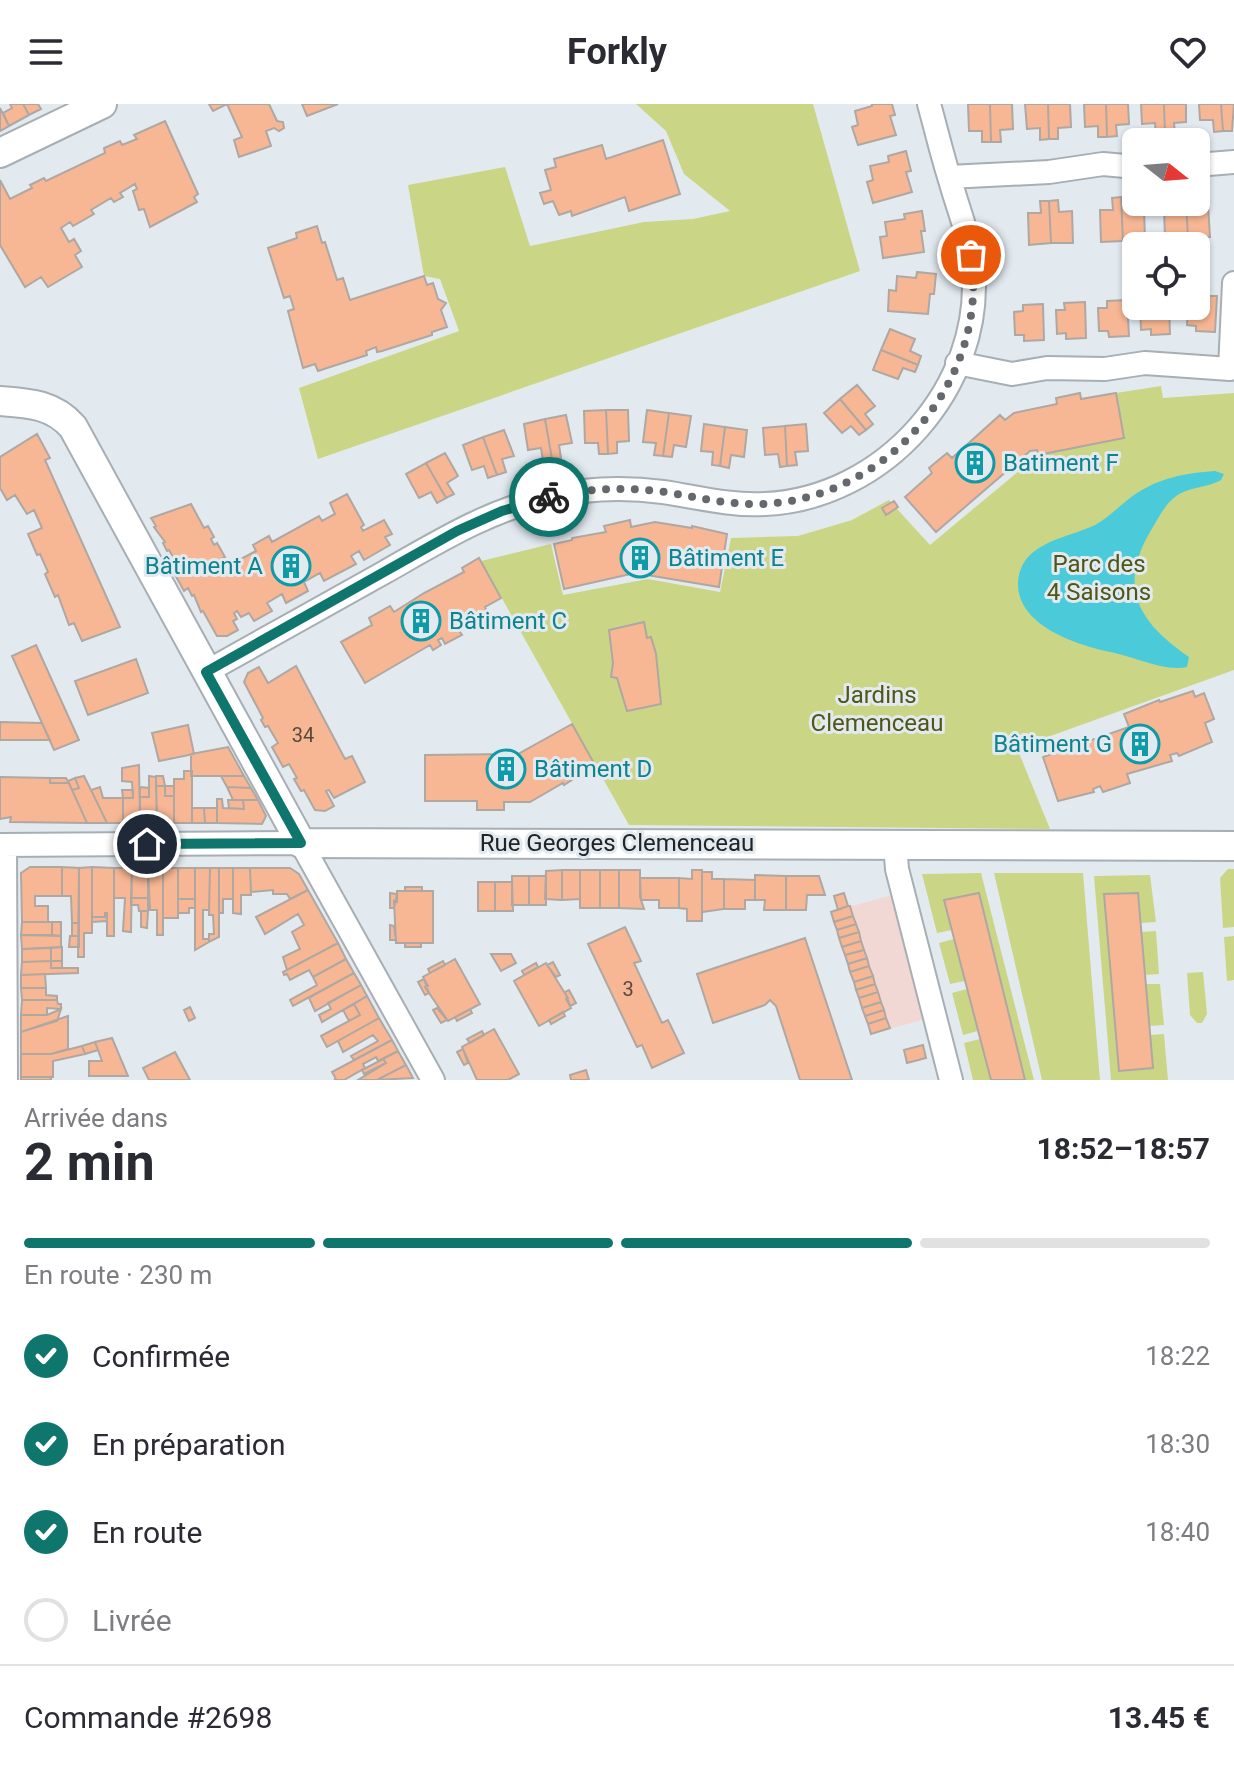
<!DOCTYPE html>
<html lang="fr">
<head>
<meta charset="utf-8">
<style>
  body { margin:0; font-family:Roboto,sans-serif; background:#f7f7f7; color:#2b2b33; height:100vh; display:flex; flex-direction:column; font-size:30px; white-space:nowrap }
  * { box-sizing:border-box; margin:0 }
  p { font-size:26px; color:#7c7c81 }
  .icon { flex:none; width:44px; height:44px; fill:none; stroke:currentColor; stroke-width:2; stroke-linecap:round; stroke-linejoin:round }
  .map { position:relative; height:976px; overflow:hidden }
  .drawer { display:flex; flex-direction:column; background:#fff; flex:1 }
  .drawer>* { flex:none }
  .needle { width:52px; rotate:107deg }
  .tools { position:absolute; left:1122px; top:24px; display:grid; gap:16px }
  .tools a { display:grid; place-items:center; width:88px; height:88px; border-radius:12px; background:#fff; box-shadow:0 2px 6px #0004; font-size:40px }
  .pin { position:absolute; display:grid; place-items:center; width:68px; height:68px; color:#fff; margin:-34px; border:4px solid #fff; border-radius:50%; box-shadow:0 2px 8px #0007 }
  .courier { position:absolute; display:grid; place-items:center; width:80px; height:80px; margin:-40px; border:6px solid #0f766e; border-radius:50%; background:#fff; color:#222; box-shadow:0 2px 10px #0007 }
  .overview em { font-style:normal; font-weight:700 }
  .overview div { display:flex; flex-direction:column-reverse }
  .overview { display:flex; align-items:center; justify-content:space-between; height:136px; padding:0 24px }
  h1 { font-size:52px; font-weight:700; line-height:60px }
  .bar { display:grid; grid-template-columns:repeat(4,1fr); gap:12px 8px; align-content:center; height:96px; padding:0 24px }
  .bar i { height:10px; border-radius:6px; background:#e1e1e2 }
  .bar .current { background:#0f766e }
  .bar p { grid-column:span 4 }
  .line { display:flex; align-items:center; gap:20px; padding:0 24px; border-top:2px solid #e1e1e2 }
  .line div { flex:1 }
  ol { padding:0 24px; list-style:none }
  li { display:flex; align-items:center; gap:24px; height:88px }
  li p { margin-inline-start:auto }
  li .icon { padding:8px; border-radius:50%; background:#0f766e; color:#fff; stroke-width:4 }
  li:last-child { color:#7c7c81 }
  li i { width:44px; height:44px; border:4px solid #e1e1e2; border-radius:50% }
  header { display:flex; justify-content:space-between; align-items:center; height:104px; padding:0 24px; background:#fff; font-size:36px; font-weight:700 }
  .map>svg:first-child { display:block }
</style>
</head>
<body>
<header><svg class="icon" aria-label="menu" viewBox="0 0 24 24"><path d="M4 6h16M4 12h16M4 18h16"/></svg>Forkly<svg class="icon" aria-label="heart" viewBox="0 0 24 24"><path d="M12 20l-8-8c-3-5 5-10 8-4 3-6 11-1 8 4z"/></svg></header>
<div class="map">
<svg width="1234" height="976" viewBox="0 0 1234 976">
  <rect width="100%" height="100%" fill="#e2eaf0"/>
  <!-- industrial -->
  <path fill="#f2d8d4" d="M895 790 929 914 871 930 831 808Z"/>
  <!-- green -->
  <path fill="#cad685" d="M636 0H813L860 167 318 355 299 284 459 227 440 175 424 172 408 81 505 63 530 142 644 118 693 115 730 107 684 70 666 27Z
    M1161 282 1163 294 1234 289V566L1017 644 1050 725 629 721 481 457 551 440 563 491 648 475 720 488 731 434 798 432 852 416 889 396 930 441 1038 351 1124 334 1116 289Z
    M1228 765H1234V823L1223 824 1220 774Z
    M981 769 1034 976H1025L979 789 944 796 952 826 937 829 922 770Z
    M994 769H1083L1100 976H1042Z
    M1150 771 1156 818 1141 819 1138 789 1104 790 1119 966 1152 964 1150 931 1164 930 1168 976H1111L1094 772Z
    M1156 827 1159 870 1145 871 1141 828Z
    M1234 832V876L1227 877 1224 833Z
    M954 835 965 877 950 880 939 839Z
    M1203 868 1207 910 1202 919H1197L1190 911 1187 869Z
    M1146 880H1160L1164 921 1149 922Z
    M967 885 978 927 963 931 952 889Z
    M980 935 991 976H973L964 939Z"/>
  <!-- water -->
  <path fill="#4bcada" d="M1215 367 1224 370 1221 376C1207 384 1187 383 1175 393 1164 401 1157 417 1150 428 1117 485 1140 519 1189 553L1187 563C1164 568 1133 552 1110 548 1077 541 1018 522 1018 480 1018 470 1022 459 1029 452 1046 435 1074 431 1095 421 1110 413 1121 400 1134 391 1159 374 1185 369 1215 367Z"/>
  <!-- building -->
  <path fill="#f8b794" stroke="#afa7a2" stroke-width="2" d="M10 0H23L29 11 9 22 3 9 12 4Z
    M23 0H38L41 5 29 11Z
    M209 0H269L277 17 283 18 284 24 279 27 274 24 266 27 271 42 239 53 234 36 242 33 227 0 213 7Z
    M302 0H338L307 12Z
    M872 0H892L895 11 890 12 896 31 858 41 852 23 858 21 855 7 872 2Z
    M968 0H990L991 38H982V27H969Z
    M990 0H1012L1013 25 1000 26 1001 38H991Z
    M1025 0H1048L1049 35 1040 36V24L1027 25Z
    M1048 0H1070L1071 23 1058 24V35H1049Z
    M1084 0H1106L1107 33H1098V22L1085 23Z
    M1106 0H1128L1129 20 1116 21 1117 32 1107 33Z
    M1141 0H1164L1165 30 1156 31 1155 19 1142 20Z
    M1164 0H1186V18L1174 19 1175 30H1165Z
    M1199 0H1221L1223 27 1214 28 1213 16H1200Z
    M1221 0H1234L1232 27H1223Z
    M0 4 9 22 0 27Z
    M165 17 198 90 194 93 197 98 150 123 144 105 139 106 133 87 137 85 135 80 120 89 123 93 114 98 111 94 91 106 94 110 73 122 70 118 61 124 69 138 74 135 81 147 75 151 82 163 48 183 41 173 25 183 0 141V76L10 95 32 84 30 81 44 74 46 77 105 49 104 44 120 37 122 41 137 35 134 31Z
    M663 36 680 90 629 107 625 93 572 112 571 107 559 111 553 97 544 100 540 89 551 86 545 66 556 63 554 55 602 41 606 55Z
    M906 47 911 67 906 68 912 88 873 99 867 78 873 76 870 62 889 58 888 52Z
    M1121 93 1123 137 1101 138 1100 106H1113L1112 94Z
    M1121 93H1130L1131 105 1144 104 1145 136 1123 137Z
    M1058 96 1059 108 1072 107 1073 139H1051L1049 97Z
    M1040 97H1049L1051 139 1029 141 1028 109H1041Z
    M1177 98H1186L1188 134 1165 135 1164 103H1177Z
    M1186 98H1195V102L1208 101 1210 133 1188 134Z
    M922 107 925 127H921L924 148 883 154 880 133 887 132 885 118 905 115 904 110Z
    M317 122 322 139 325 138 337 176 343 174 350 196 424 172 427 181 433 179 438 195 446 199 441 206 447 223 432 228V231L382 247 377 248 376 243 366 247 367 251 318 267 315 260 303 264 288 207 294 205 290 192 284 194 268 144 297 134 296 129Z
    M917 168 936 170 934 190H930L928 210 888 207 889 186 896 187 897 172 916 174Z
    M1197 192H1217L1215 228 1196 227V222L1187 221 1188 202H1196Z
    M1127 196 1129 232 1109 233 1108 227H1099L1098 204H1107V197Z
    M1085 198 1086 234 1066 235V229L1057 230 1056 206H1065L1064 199Z
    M1043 200 1044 236 1024 237V231H1015L1014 208 1023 207V201Z
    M1140 202H1169L1170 230 1151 231V225L1141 226Z
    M890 225 915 235 910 247 921 252 918 261 881 246Z
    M881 246 918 261 915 268 903 264 898 275 873 266Z
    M857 281 875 302 865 310 873 320 866 326 840 295Z
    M1080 289 1081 295 1116 289 1124 334 1038 351 1037 346 1030 347 936 428 905 393 932 369 929 364 947 349 952 354 1000 311 1005 316 1014 309 1057 300 1056 294Z
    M840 295 866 326 859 331 851 322 842 329 824 309Z
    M606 306H628L629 337 617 338V349L608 350Z
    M606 306 608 350H599L598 339H585L584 307Z
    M647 306 669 309 663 352 654 351 656 339 643 338Z
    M669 309 691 312 686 343 674 341 672 353 663 352Z
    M566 311 572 339 559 341 561 354 552 355 545 315Z
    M545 315 552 355 543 357 541 344 528 346 524 320Z
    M704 320 725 323 720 362 712 361 713 348 701 347Z
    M806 320 808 347 795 348 797 361 787 362 785 322Z
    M785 322 787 362 780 363 778 350 765 351 763 324Z
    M725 323 747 326 744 353 731 351 729 364 720 362Z
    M504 326 514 352 502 355 506 368 497 371 483 333Z
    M37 330 50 354 45 356 120 523 82 537 74 519 69 521 58 491 55 493 45 470 48 468 40 450 37 451 28 430 42 424 34 406 27 410 15 391 7 396 0 384V353Z
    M483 333 497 371 488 374 484 362 472 366 463 341Z
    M445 349 458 372 447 379 454 390 446 394 426 359Z
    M426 359 446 394 437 399 431 388 419 394 406 370Z
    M347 390 364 421 361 423 363 427 384 416 392 430 385 433 390 441 364 456 359 447 351 452 356 460 324 477 320 469 304 478 308 487 286 499 282 490 267 499 272 507 254 517 249 509 241 513 237 507 234 509 237 515 233 517 238 526 227 532H217L203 507 201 508 194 491 192 492 188 484 184 487 173 467 179 463 169 446 167 447 163 439 165 438 154 423 156 422 151 414 191 400 204 424 208 422 214 433 211 435 214 441 217 439 225 453 221 455 226 463 256 447 253 441 269 432 272 438 319 412 322 417 335 410 330 399Z
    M894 397 898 403 886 411 882 404Z
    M630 416 631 423 655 418 692 424V422L727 430 719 483 635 469 564 485 554 440 572 436V434L606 428 604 422Z
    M479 454 501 494 485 503 487 508 458 525 462 531 445 540 442 534 438 536 441 541 433 546 430 541 365 579 341 538 372 521 369 514 390 502 394 508 424 489 464 468 462 464Z
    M644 518 647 534 651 533 656 550 661 600 627 607 617 574 611 573 613 559 609 526Z
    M36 541 79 636 54 646 12 552Z
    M136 555 148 589 88 611 75 577Z
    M296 562 345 655 352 652 365 678 334 694 329 686 326 687 334 702 325 707 315 706 304 686 301 687 294 675 297 674 289 660 283 663 272 643 278 639 268 622 265 623 261 616 263 614 244 578 248 569 259 563 268 579Z
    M1193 587 1195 593 1204 589 1214 615 1205 619 1212 638 1179 652 1177 649 1170 651 1172 657 1127 670 1130 679 1103 688 1100 682 1093 685 1094 688 1058 697 1043 653 1129 623 1124 610 1159 596 1160 598Z
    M0 618 42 619 50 636H0Z
    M572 620 595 661 564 681 563 679 530 698H504V706H477V697H425V651L518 650Z
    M188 621 194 650 159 657 152 629Z
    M228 643 244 672H191V650Z
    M139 661 140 719H123V694H133L132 678 122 677V664Z
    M184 667H192V719H174V675H184Z
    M84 672 91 686 107 719H87L72 686 79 684 75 674Z
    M149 672 156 673 157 719H140V693H149Z
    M156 672H163L165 682H156Z
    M221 672H244L251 684 227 683Z
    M0 673 50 674V679H69L87 719 10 718 11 713 0 715Z
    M50 674H66L69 679H50Z
    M75 674 79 684 72 686 68 677Z
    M156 682H165V692H174V719H157Z
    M165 682H174V692H165Z
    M100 683 103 694H123V719H107L91 686Z
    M140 683 149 684V693H140Z
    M227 683 251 684 258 696H233Z
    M122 686H133V694H123Z
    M217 695H222L223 704 244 705 243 696H258L266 712 262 720 217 719Z
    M228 696H243L244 705 229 704Z
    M192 704H204L205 719H192Z
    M204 704H217V719H205Z
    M30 763H62V792H35V802H48V818H22L21 769Z
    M62 763 79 764V819H72L71 792H62Z
    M92 763V829H84V853H78L79 764Z
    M92 763 114 764V832H107V809H105V813H92Z
    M114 764H132L131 828 123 827 125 794H114Z
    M132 764H148V794H131Z
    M148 764H163V831H157V806H150Z
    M163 764H178V814H163Z
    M178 764H195V795H178Z
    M195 764H210L209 806H203V835H209V838L195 846Z
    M210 764H219V833L209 838V830H214L213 811H209Z
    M219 764H233V795H223V809H219Z
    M233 764H250L251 791H241V810L233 809Z
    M250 764H290L299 770 308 786 290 795 287 790H273V786L251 788Z
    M562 766V796L545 795 546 767Z
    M562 766H580V795L562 796Z
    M580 766H600V804H580Z
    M600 766H619V804H600Z
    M619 766H640V793L644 805 619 804Z
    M692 766H702V817H687V805L679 804V774L692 775Z
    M702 768H712V775H724V805L702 808Z
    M755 771 786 772V806H764L765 796H755Z
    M512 772H529V801H512Z
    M529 772H546V801H529Z
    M786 772H819L825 791H807L806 806H786Z
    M640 774H679V804H659V796H641Z
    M724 775 755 776V796H745V805H724Z
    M478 778H495V807H478Z
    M495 778H512L513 807H495Z
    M405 783H422V787H405Z
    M308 786 338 839 287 866 283 853 300 845 292 828 304 821 298 810 265 830 256 813Z
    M397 787H433V839H396L394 797 397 798Z
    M390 789 397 790 394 804H390Z
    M844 789 848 802 838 806 834 792Z
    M979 789 1025 976H991L944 796Z
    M1138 789 1153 964 1119 967 1104 790Z
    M131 794H148V807H139L138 801H131Z
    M178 795H195V804H189V809H178Z
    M848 802H850L853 812 834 818 831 808Z
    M141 807H148L147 824 141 823Z
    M105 809H107V817L92 818V813H105Z
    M853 812 856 820 837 826 834 818Z
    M22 818H52V831H21Z
    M52 818H61V832L52 831Z
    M72 819H79V832H72Z
    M856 820 859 828 839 834 837 826Z
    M390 821 394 822 396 836H390Z
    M625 823 641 857 634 859 662 919 668 916 684 949 652 964 642 941 637 943 588 840Z
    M859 828 861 837 842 843 839 834Z
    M21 831 61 832V843L22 845Z
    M70 832H79V843H69Z
    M805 834 852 976H800L776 902 770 896 765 901 713 919 697 870Z
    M861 837 864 846 845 851 842 843Z
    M338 839 346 855 313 873 309 866 290 876 287 870 284 871 283 868Z
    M405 839H421V843H405Z
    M62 843V857H51V844Z
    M51 844V857L22 858V845Z
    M864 846 867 854 848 860 845 851Z
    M491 850H511L516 859 501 867Z
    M867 854 869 862 850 868 848 860Z
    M346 855 354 869 293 902 290 896 317 881 313 873Z
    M455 855 480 900 448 917 425 883 428 882 423 873Z
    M51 857H62V864H51Z
    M51 857V864H78V869L21 871 22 858Z
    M443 857 445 861 430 869 428 865Z
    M553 858 560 871 556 873 547 861Z
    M536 859 538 863 524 871 522 867Z
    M546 859 568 894 566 895 571 904 539 922 514 877Z
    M869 862 873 872 854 878 850 868Z
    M354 869 361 881 315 907 309 894Z
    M45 870 46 884H21V871Z
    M873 872 875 880 856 886 854 878Z
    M424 875 429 889 425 891 418 878Z
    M875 880 878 888 859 894 856 886Z
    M361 881 367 892 322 918 319 911 331 905 328 899Z
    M21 884H46V891L57 892V896H22Z
    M569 886 576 899 570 902 565 888Z
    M878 888 881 898 862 904 859 894Z
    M367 892 379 914 327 943 321 932 360 911 354 900Z
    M22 896H57L58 900H61V905L47 904V911H21Z
    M881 898 884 906 865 912 862 904Z
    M354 900 360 911 349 917 343 906Z
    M190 903 195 914 189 917 184 906Z
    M437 904 447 916 441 919 433 906Z
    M61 905 57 917 21 928V911H47Z
    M470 905 472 909 457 917 455 913Z
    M884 906 886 914 868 920 865 912Z
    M563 908 565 912 551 920 549 916Z
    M68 912V945L51 950H21V928Z
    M379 914 392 936 354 956 351 952 378 937 373 931 343 948 338 937Z
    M886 914 890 924 871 930 868 920Z
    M494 925 519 970 508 976H477L462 943Z
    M482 927 484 931 470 939 467 935Z
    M112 934 128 972H89V957H102L95 938Z
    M392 936 398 947 378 957 376 953 363 960 365 964 344 976H334L336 975 332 968Z
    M95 938 98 946 85 950 82 942Z
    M923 941 926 954 907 959 904 946Z
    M82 942 85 950 53 957V973H21V950H51Z
    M463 945 468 959 464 961 457 948Z
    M398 947 406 961 377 976H358L386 959 383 955Z
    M175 948 190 976H149L143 964Z
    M383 955 386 959 364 970 362 966Z
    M406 961 413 974 377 976Z
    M586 966 589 976H571L570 971Z
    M21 973H51V976H21Z"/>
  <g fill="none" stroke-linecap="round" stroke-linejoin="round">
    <!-- minor casing -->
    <g stroke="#a7aeb4" stroke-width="26">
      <path id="minor" d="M1196 61 1234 58
        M949 73 1049 68 1103 60 1136 63
        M957 259 1012 270 1047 264 1105 265 1145 259 1230 265 1234 179
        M206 568C266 535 325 501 385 468 438 438 489 406 549 393 587 384 625 383 663 388 697 393 730 402 765 400 883 395 985 283 973 163 970 133 958 105 950 76 942 51 936 25 929 0
        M895 740 897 765 951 976
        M0 741 301 739 433 976
        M5 741 6 976"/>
    </g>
    <!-- tertiary casing -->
    <g stroke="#a7aeb4" stroke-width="32">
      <path id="tertiary" d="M0 49 102 0
        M0 297C28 299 53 300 73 323L301 739 1234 742"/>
    </g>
    <!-- minor -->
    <use href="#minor" stroke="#fff" stroke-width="22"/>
    <!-- tertiary -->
    <use href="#tertiary" stroke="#fff" stroke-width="28"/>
  </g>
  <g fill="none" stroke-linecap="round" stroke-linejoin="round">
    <!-- done -->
    <path stroke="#65696d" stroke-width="8" stroke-dasharray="0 14.4" d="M549 393C585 385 621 383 658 387 693 392 726 401 761 400 887 396 990 276 971 151"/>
    <!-- route -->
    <path stroke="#0f766e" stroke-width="10" d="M147 740 301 739 206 568 457 427 502 407 549 393"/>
  </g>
  <!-- icons -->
  <defs>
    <g id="building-ring" transform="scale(2)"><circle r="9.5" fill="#e2eaf0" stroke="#0f9aa8" stroke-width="1.5"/><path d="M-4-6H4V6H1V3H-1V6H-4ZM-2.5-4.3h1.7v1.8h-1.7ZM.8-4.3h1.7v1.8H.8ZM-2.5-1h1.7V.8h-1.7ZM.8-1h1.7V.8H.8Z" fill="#0f9aa8"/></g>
  </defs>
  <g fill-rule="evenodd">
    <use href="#building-ring" x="975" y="359"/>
    <use href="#building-ring" x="640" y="454"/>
    <use href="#building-ring" x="291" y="462"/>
    <use href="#building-ring" x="421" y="517"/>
    <use href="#building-ring" x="1140" y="640"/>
    <use href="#building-ring" x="506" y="665"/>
  </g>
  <g text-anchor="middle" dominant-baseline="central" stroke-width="6" stroke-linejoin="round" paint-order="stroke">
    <!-- number labels -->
    <g font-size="20" fill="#574942">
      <text x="303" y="631">34</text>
      <text x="628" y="885">3</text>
    </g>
    <!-- culture labels -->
    <g font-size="24" fill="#0d838f" stroke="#e2eaf0" text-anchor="start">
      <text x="1003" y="359">Batiment F</text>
      <text x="668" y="454">Bâtiment E</text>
      <text x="263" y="462" text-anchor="end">Bâtiment A</text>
      <text x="449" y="517">Bâtiment C</text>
      <text x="1112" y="640" text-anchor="end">Bâtiment G</text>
      <text x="534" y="665">Bâtiment D</text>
    </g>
    <!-- park labels -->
    <g font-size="24" fill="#4f5617" stroke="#e2eaf0">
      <text x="1099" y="460">Parc des<tspan x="1099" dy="28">4 Saisons</tspan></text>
      <text x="877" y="591">Jardins<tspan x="877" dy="28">Clemenceau</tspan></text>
    </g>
    <!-- street labels -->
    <g font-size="24" fill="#212426" stroke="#e2eaf0">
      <text x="617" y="739">Rue Georges Clemenceau</text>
    </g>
  </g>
</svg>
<div class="tools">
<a><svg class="needle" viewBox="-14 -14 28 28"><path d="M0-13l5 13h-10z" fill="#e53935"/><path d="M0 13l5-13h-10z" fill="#7c7c81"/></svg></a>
<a><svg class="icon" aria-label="locate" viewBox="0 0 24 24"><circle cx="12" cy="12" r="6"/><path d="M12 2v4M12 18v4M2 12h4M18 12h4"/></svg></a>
</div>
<div class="pin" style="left:971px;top:151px;background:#ea580c"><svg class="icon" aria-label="bag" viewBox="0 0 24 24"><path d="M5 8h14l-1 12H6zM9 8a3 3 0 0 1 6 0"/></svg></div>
<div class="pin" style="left:147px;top:740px;background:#1f2937"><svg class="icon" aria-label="home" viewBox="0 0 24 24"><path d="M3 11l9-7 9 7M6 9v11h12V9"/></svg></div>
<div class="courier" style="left:549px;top:393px"><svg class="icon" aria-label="bike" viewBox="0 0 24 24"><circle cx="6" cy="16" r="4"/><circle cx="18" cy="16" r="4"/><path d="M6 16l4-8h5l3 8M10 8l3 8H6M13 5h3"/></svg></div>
</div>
<section class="drawer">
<div class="overview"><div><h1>2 min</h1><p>Arrivée dans</p></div><em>18:52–18:57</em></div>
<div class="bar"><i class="current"></i><i class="current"></i><i class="current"></i><i></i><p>En route · 230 m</p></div>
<ol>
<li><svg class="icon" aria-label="check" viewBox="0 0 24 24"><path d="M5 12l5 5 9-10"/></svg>Confirmée<p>18:22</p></li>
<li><svg class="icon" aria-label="check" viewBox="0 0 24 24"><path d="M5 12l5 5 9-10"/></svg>En préparation<p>18:30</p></li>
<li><svg class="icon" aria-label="check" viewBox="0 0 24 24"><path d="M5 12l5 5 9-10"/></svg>En route<p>18:40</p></li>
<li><i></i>Livrée</li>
</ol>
<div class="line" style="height:104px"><div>Commande #2698</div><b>13.45 €</b></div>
</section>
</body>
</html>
